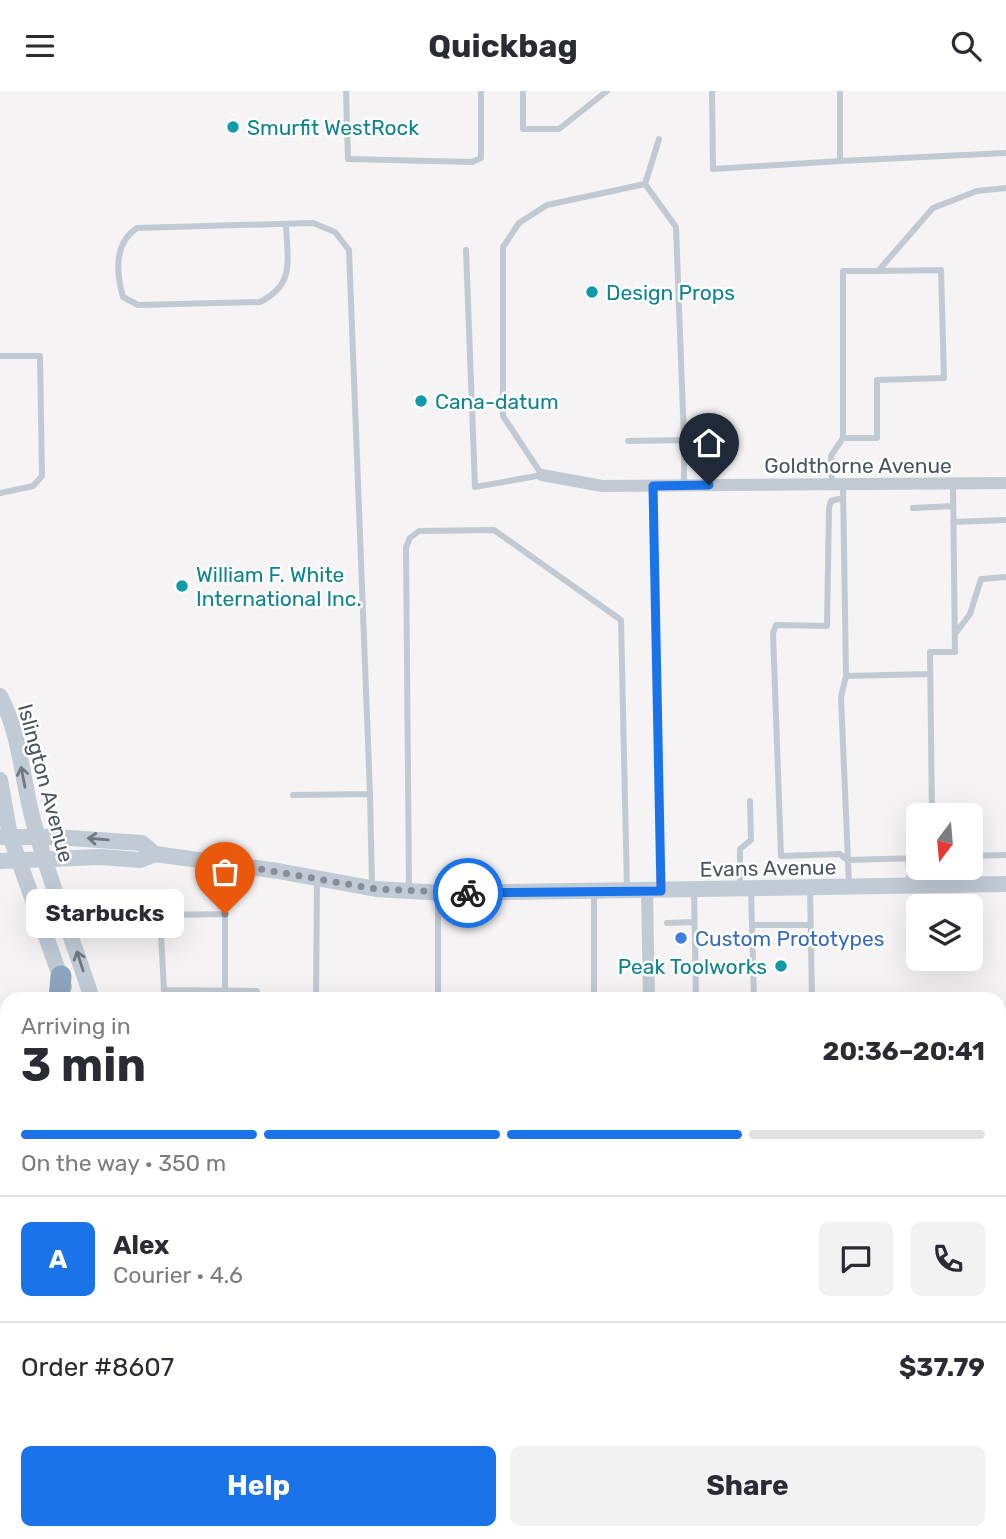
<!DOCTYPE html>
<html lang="en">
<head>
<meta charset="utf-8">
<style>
  body { margin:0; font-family:Rubik,sans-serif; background:#f2f2f3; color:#2b2b33; height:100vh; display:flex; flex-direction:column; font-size:26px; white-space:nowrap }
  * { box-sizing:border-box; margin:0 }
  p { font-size:23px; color:#7c7c81 }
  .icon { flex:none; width:38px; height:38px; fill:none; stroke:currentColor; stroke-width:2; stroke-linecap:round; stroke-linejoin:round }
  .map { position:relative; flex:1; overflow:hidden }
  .drawer { position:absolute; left:0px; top:901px; width:1006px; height:548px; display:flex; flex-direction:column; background:#fff; border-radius:21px 21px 0 0; box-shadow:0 7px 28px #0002 }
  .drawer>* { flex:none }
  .needle { width:46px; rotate:196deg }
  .tools { position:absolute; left:906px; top:712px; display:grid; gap:14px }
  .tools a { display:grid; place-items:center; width:77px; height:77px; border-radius:10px; background:#fff; box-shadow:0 7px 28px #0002; font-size:35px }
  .pin { position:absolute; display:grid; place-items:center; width:60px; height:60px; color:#fff; margin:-72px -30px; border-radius:50% 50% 50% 0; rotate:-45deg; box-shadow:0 0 7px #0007 }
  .pin .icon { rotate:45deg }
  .courier { position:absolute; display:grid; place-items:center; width:70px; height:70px; margin:-35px; border:5px solid #1a73e8; border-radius:50%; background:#fff; color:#222; box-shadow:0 2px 9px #0007 }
  .bubble { position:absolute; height:49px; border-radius:10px; background:#fff; box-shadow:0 7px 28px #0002; font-size:23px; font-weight:700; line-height:49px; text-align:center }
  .summary em { font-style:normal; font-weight:700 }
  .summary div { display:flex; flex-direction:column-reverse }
  .summary { display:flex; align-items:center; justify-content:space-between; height:119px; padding:0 21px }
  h1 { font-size:46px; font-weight:700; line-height:52px }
  .bar { display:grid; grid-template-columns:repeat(4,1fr); gap:10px 7px; align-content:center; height:84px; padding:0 21px }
  .bar i { height:9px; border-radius:5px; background:#e1e1e2 }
  .bar .active { background:#1a73e8 }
  .bar p { grid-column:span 4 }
  .line { display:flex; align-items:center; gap:18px; padding:0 21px; border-top:2px solid #e1e1e2 }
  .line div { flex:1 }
  .round { display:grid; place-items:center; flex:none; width:74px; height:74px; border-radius:10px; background:#f2f2f3 }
  .action { display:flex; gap:14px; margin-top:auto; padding:14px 21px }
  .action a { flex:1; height:80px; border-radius:10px; background:#1a73e8; color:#fff; font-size:28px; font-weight:700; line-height:80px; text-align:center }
  .action a+a { background:#f2f2f3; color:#2b2b33 }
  header { display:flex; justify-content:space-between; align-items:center; height:91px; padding:0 21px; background:#fff; font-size:32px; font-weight:700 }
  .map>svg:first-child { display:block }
</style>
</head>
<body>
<header><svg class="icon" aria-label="menu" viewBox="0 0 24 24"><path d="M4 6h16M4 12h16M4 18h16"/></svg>Quickbag<svg class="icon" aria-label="search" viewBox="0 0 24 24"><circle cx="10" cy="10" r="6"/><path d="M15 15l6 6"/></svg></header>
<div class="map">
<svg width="1006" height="1448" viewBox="0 0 1006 1448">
  <rect width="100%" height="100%" fill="#f5f3f3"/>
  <!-- commercial -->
  <path fill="#fdf9ef" d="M269 1442H702V1448H269Z"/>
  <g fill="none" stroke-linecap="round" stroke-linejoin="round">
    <!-- lane -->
    <path stroke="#c1cad2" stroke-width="6" d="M346 0 348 68 472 71 481 67V0
      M523 0V38H559L607 0
      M712 0 713 78 840 70
      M840 0V70L1006 62
      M645 93 676 136 684 349
      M286 133C287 168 296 193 260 211L138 214 123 206C116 181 114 152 137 137L313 132 335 141 349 159 370 703
      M466 159 475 396 542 384 503 325V156L519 132 547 114 645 93 659 48
      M0 265H40L42 385 33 395 0 402
      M843 347H877V289L944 287 941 179 878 180
      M628 350 684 349V395
      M832 393 831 365 843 347V180H878L933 117 977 100 1006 97
      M843 393 846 585 841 606 849 794
      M653 395 661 798
      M843 407 831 410 829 417 827 535 776 534 773 542 781 765 840 763 847 769 919 767
      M913 417 953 415
      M953 431 1006 429
      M955 543 970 523 981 488 1006 486
      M846 585 930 583
      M293 704 370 703 372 795
      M932 724 930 561H955L953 393
      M971 765 1006 764
      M908 768 910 793
      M225 774V823L160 824 164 899 257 900
      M958 777 959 793
      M317 788 316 906 322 908
      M740 797V758L751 749 750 710
      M810 797 812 908
      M409 799 406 456 410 447 419 440 494 439 621 529 627 799
      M751 799 754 908
      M694 800 696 908
      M594 801V908
      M225 823V899
      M667 832 694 831
      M752 834H811
      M438 908V803"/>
    <!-- street -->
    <path stroke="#c1cad2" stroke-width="12" d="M542 384 602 395 1006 392
      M647 801 649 908
      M0 1339 7 1340
      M79 1448V1442
      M728 1448V1442"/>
    <!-- secondary -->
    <path stroke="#c1cbd6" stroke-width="16" d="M0 605C20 642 22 688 33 729 49 790 73 848 92 908
      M0 689 10 745 64 896
      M1 746H55L142 752 155 763
      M0 770 101 766 140 769 155 763 278 780 376 798 445 802 1006 793
      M191 1442V1448
      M215 1442 216 1448
      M918 1442 919 1448
      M932 1448 935 1442"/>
    <!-- highway -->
    <path stroke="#8ba5c1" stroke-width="21" d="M59 908 61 885
      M0 977 7 975
      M0 1005 7 1003
      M0 1172 7 1174
      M999 1197 1006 1196
      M0 1219H7
      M999 1236H1006
      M0 1256H7
      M999 1270 1006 1271
      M0 1291H7
      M999 1305H1006
      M0 1316 7 1317
      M999 1325H1006
      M163 1442 165 1448
      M254 1448V1442"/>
  </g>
  <!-- one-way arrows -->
  <defs><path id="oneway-shaft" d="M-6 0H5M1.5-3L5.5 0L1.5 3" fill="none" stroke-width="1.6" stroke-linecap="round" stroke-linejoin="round" transform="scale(1.75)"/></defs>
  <g stroke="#6e7984">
    <use href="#oneway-shaft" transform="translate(23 686) rotate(-101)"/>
    <use href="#oneway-shaft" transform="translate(98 748) rotate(-175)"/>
    <use href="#oneway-shaft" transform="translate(80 870) rotate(-108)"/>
  </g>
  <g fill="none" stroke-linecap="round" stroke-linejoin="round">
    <!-- done -->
    <path stroke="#868d94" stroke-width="7" stroke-dasharray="0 12.6" d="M225 823V772L376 798 468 802"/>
    <!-- route -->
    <path stroke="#1a73e8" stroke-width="9" d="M468 802 661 800 653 395 709 394"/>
  </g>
  <!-- markers -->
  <g fill="#0f9aa8" stroke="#fff" stroke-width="2.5">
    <circle cx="233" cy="36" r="7"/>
    <circle cx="592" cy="201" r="7"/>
    <circle cx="421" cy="310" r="7"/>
    <circle cx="182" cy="495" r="7"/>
    <circle cx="781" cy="875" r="7"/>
  </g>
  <circle fill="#3f7fe0" stroke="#fff" stroke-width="2.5" cx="681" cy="847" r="7"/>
  <g text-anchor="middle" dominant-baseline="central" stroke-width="5" stroke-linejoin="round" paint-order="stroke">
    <!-- culture labels -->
    <g font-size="21" fill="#0d838f" stroke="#fff" text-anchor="start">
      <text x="247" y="36">Smurfit WestRock</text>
      <text x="606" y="201">Design Props</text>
      <text x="435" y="310">Cana-datum</text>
      <text x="196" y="483">William F. White<tspan x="196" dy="24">International Inc.</tspan></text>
      <text x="767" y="875" text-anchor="end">Peak Toolworks</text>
    </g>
    <!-- street labels -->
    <g font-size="21" fill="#4a5661" stroke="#fff">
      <text x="858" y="374">Goldthorne Avenue</text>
      <text transform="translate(46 692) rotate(75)">Islington Avenue</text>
      <text transform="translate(768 777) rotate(-1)">Evans Avenue</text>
    </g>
    <!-- shop labels -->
    <g font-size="21" fill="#366cbe" stroke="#fff" text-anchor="start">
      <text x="695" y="847">Custom Prototypes</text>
    </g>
  </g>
</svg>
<div class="tools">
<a><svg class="needle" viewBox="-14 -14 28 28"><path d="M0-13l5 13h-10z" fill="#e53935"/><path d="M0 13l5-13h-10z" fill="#7c7c81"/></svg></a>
<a><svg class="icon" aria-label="layers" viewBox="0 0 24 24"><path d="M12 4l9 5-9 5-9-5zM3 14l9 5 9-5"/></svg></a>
</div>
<div class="pin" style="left:225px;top:823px;background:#ea580c"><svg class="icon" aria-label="bag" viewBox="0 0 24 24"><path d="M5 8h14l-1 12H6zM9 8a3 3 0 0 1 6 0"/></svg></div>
<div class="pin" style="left:709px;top:394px;background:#1f2937"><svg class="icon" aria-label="home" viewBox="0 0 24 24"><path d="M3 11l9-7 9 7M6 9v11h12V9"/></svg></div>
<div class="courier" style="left:468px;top:802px"><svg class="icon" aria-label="bike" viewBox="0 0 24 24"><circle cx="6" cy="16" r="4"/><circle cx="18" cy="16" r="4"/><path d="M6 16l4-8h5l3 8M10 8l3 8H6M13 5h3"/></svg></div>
<div class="bubble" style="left:26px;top:798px;width:158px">Starbucks</div>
<section class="drawer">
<div class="summary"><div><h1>3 min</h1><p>Arriving in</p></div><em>20:36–20:41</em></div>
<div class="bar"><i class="active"></i><i class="active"></i><i class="active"></i><i></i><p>On the way · 350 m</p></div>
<div class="line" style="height:126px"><b class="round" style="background:#1a73e8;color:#fff">A</b><div><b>Alex</b><p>Courier · 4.6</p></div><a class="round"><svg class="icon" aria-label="chat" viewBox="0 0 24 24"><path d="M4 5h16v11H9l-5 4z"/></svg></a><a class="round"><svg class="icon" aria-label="phone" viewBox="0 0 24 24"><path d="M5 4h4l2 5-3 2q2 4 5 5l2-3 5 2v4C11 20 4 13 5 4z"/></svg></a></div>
<div class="line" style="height:91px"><div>Order #8607</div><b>$37.79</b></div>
<div class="action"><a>Help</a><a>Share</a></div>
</section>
</div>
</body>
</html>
